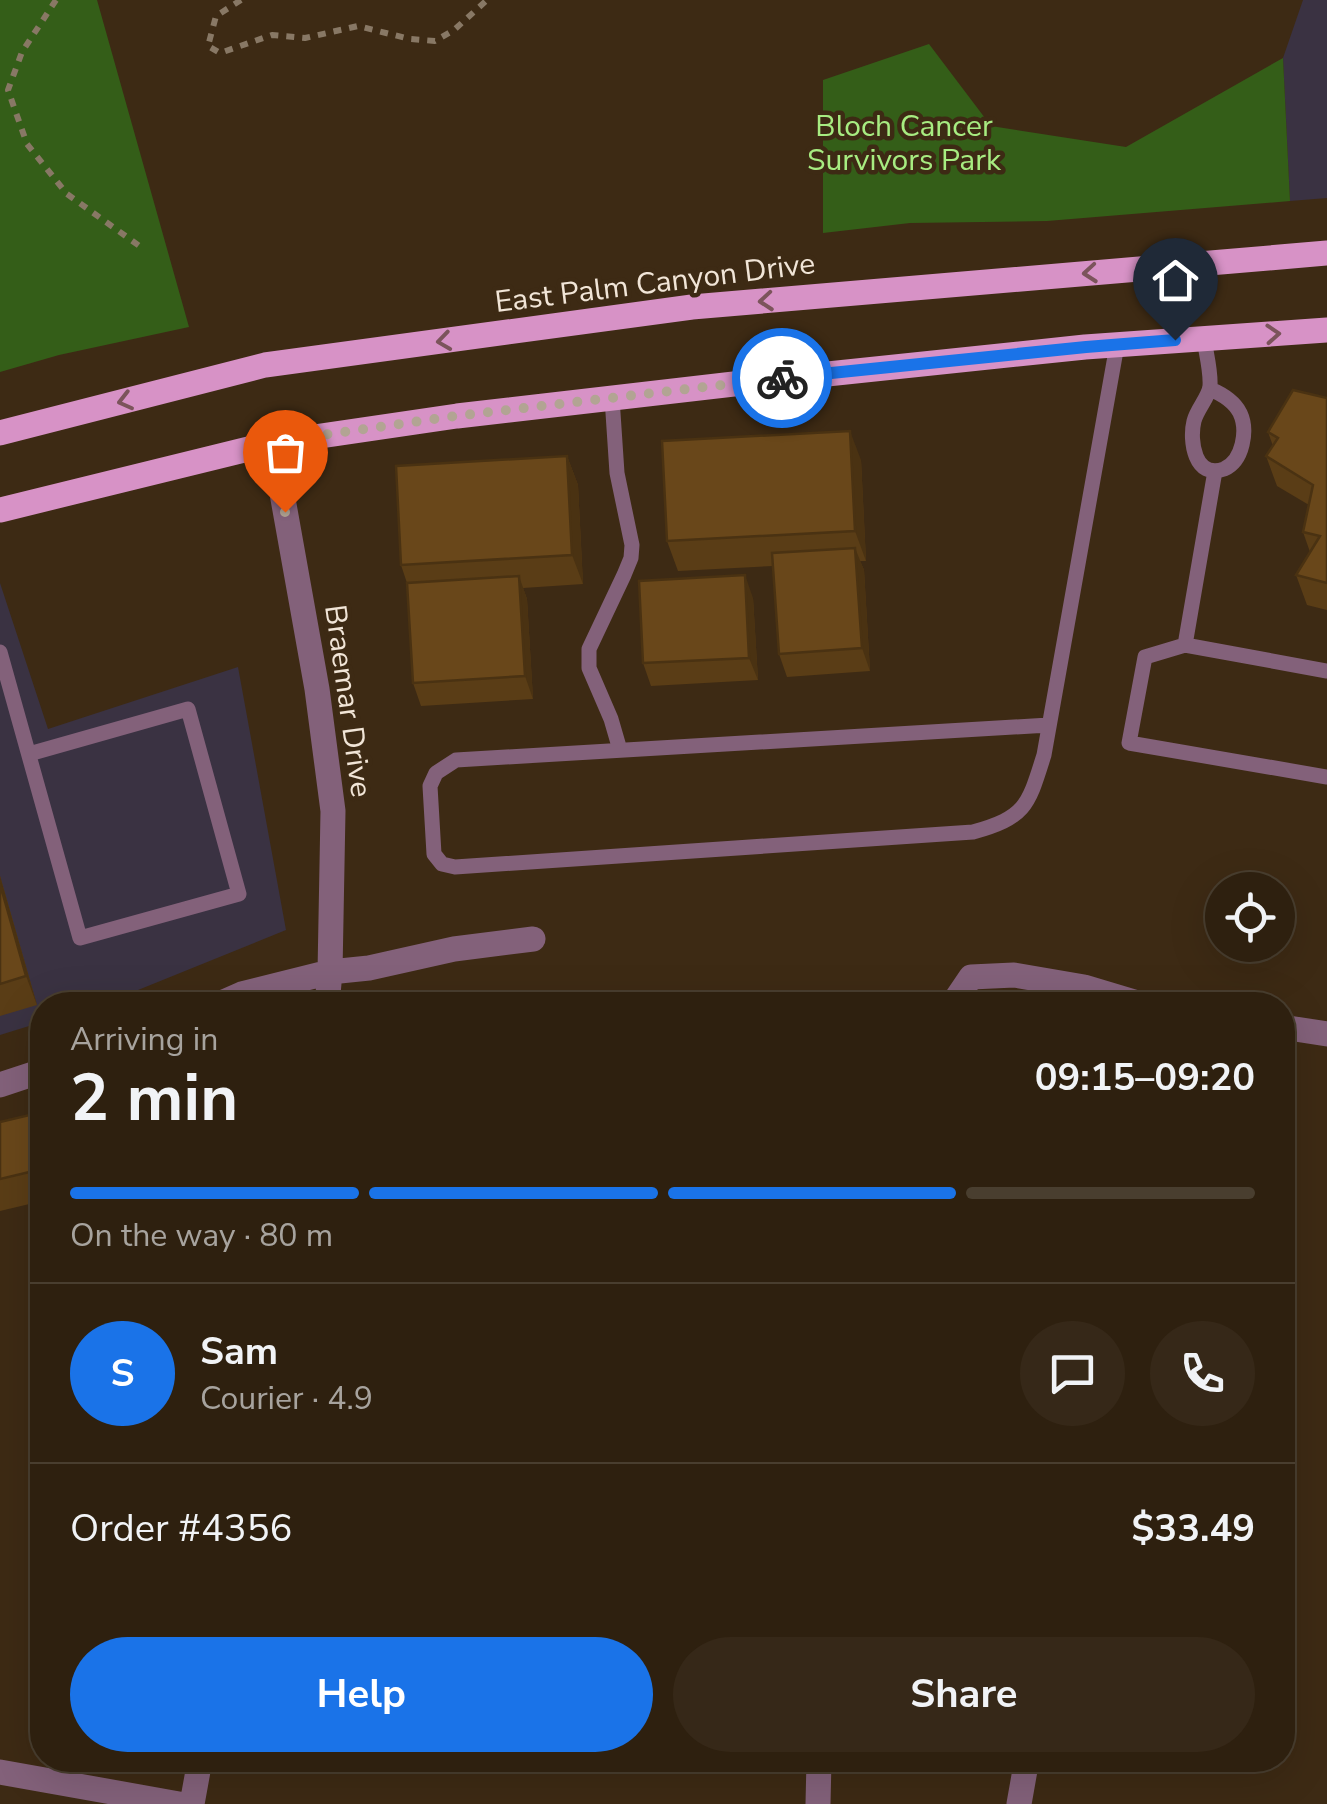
<!DOCTYPE html>
<html lang="en">
<head>
<meta charset="utf-8">
<style>
  body { margin:0; font-family:"Nunito Sans",sans-serif; background:#362818; color:#f1f3f6; height:100vh; display:flex; flex-direction:column; font-size:38px; white-space:nowrap }
  * { box-sizing:border-box; margin:0 }
  p { font-size:32px; color:#a7a39e }
  .icon { flex:none; width:55px; height:55px; fill:none; stroke:currentColor; stroke-width:2; stroke-linecap:round; stroke-linejoin:round }
  .map { position:relative; flex:1; overflow:hidden }
  .side { position:absolute; left:30px; top:992px; width:1265px; height:780px; display:flex; flex-direction:column; background:#2e200f; border-radius:40px; box-shadow:0 10px 40px #0002,0 0 0 2px #493e2f }
  .side>* { flex:none }
  .tools { position:absolute; left:1205px; top:872px; display:grid; gap:20px }
  .tools a { display:grid; place-items:center; width:90px; height:90px; border-radius:50%; background:#2e200f; box-shadow:0 10px 40px #0002,0 0 0 2px #493e2f; font-size:50px }
  .pin { position:absolute; display:grid; place-items:center; width:85px; height:85px; color:#fff; margin:-102px -42px; border-radius:50% 50% 50% 0; rotate:-45deg; box-shadow:0 0 10px #0007 }
  .pin .icon { rotate:45deg }
  .courier { position:absolute; display:grid; place-items:center; width:100px; height:100px; margin:-50px; border:8px solid #1a73e8; border-radius:50%; background:#fff; color:#222; box-shadow:0 2px 12px #0007 }
  .headline em { font-style:normal; font-weight:700 }
  .headline div { display:flex; flex-direction:column-reverse }
  .headline { display:flex; align-items:center; justify-content:space-between; height:170px; padding:0 40px }
  h1 { font-size:65px; font-weight:700; line-height:75px }
  .bar { display:grid; grid-template-columns:repeat(4,1fr); gap:15px 10px; align-content:center; height:120px; padding:0 40px }
  .bar i { height:12px; border-radius:8px; background:#493e2f }
  .bar .on { background:#1a73e8 }
  .bar p { grid-column:span 4 }
  .line { display:flex; align-items:center; gap:25px; padding:0 40px; border-top:2px solid #493e2f }
  .line div { flex:1 }
  .round { display:grid; place-items:center; flex:none; width:105px; height:105px; border-radius:52px; background:#362818 }
  .button { display:flex; gap:20px; margin-top:auto; padding:20px 40px }
  .button a { flex:1; height:115px; border-radius:60px; background:#1a73e8; color:#fff; font-size:40px; font-weight:700; line-height:115px; text-align:center }
  .button a+a { background:#362818; color:#f1f3f6 }
  .map>svg:first-child { display:block }
</style>
</head>
<body>
<div class="map">
<svg width="1327" height="1804" viewBox="0 0 1327 1804">
  <rect width="100%" height="100%" fill="#3d2a14"/>
  <!-- commercial -->
  <path fill="#3a3242" d="M1303 0H1327V198L1290 201 1283 58Z
    M0 583 48 729 238 667 286 930 101 1005H42V1022L0 1035Z"/>
  <!-- green -->
  <path fill="#345e18" d="M0 0H97L189 327 59 355 0 372Z
    M929 44 991 126 1126 147 1283 58 1290 201 1047 221 910 223 823 233V80Z"/>
  <g fill="none" stroke-linecap="round" stroke-linejoin="round">
    <!-- path -->
    <path stroke="#887865" stroke-width="6" stroke-dasharray="8 8" stroke-linecap="butt" d="M56 0 22 52 8 90 27 144 67 194 145 250
      M241 0 216 16 208 46 220 53 272 35 305 38 358 26 410 39 435 41 454 30 487 0"/>
    <!-- service -->
    <path stroke="#83617a" stroke-width="15" d="M1204 339C1206 353 1211 371 1210 386 1209 397 1197 409 1194 421 1189 441 1195 480 1224 469 1243 461 1248 430 1240 413 1234 401 1222 394 1210 389
      M612 398 617 473 632 545 631 558 624 575 589 649V668L611 719 620 750
      M1215 471 1185 645 1327 671
      M1185 645 1145 657 1129 743 1327 777
      M0 652 80 938 239 894 188 709 29 754
      M1049 725 456 760 436 773 430 786 434 854 442 864 455 867 973 832C1026 817 1028 806 1044 755L1117 345"/>
    <!-- minor -->
    <path stroke="#83617a" stroke-width="25" d="M273 443 317 689 333 811 330 972 327 1005
      M217 1005 242 994 330 972 369 968 454 949 533 939
      M952 1005 971 977 1014 975 1084 987 1144 1005
      M1282 1027 1327 1034
      M0 1085 42 1071
      M0 1772 179 1804
      M192 1804 200 1760
      M818 1804 819 1760
      M1019 1804 1025 1770"/>
    <!-- primary -->
    <path stroke="#d792c6" stroke-width="25" d="M0 433 265 365 692 307 1327 253
      M0 510 273 443 457 416 751 382 1085 347 1327 330"/>
  </g>
  <!-- wall -->
  <path fill="#5a3d16" d="M1327 398V610L1307 605 1296 575 1310 552 1303 532 1309 505 1277 486 1266 456 1273 446 1268 432Z
    M567 456 578 485 583 584 523 588 527 599 533 699 421 706 413 683 407 583 401 565Z
    M861 460 866 561H860L864 570 870 671 787 677 779 654 773 566 678 571 667 541Z
    M753 598 758 680 651 686 643 663Z
    M0 876 37 1005 0 1016Z
    M42 1112V1201L0 1211V1122Z"/>
  <!-- shaded-wall -->
  <path fill="#4a3212" d="M850 431 861 460 866 561 855 531Z
    M567 456 578 485 583 584 572 555Z
    M855 548 864 570 870 671 862 648Z
    M745 575 753 598 758 680 749 658Z
    M519 576 527 599 533 699 525 676Z
    M0 876 37 1005 26 976 0 884Z"/>
  <!-- building -->
  <path fill="#69471a" stroke="#4a3212" stroke-width="2.5" d="M1293 390 1327 398V583L1296 575 1320 536 1303 532 1313 485 1266 456 1278 438 1268 432Z
    M850 431 855 531 667 541 662 441Z
    M567 456 572 555 401 565 396 466Z
    M855 548 862 648 779 654 772 553Z
    M745 575 749 658 643 663 639 581Z
    M519 576 525 676 413 683 407 583Z
    M0 884 26 976 0 984Z
    M42 1112V1169L0 1179V1122Z"/>
  <!-- one-way arrows -->
  <defs><path id="oneway-chevron" d="M-2-3.5L2.5 0L-2 3.5" fill="none" stroke-width="1.6" stroke-linecap="round" stroke-linejoin="round" transform="scale(2.5)"/></defs>
  <g stroke="#7b545b">
    <use href="#oneway-chevron" transform="translate(1090 273) rotate(175)"/>
    <use href="#oneway-chevron" transform="translate(766 301) rotate(175)"/>
    <use href="#oneway-chevron" transform="translate(1273 334) rotate(-4)"/>
    <use href="#oneway-chevron" transform="translate(444 341) rotate(172)"/>
    <use href="#oneway-chevron" transform="translate(125 401) rotate(166)"/>
  </g>
  <g fill="none" stroke-linecap="round" stroke-linejoin="round">
    <!-- done -->
    <path stroke="#b2a493" stroke-width="10" stroke-dasharray="0 18" d="M285 512 273 442 456 416 782 378"/>
    <!-- route -->
    <path stroke="#1a73e8" stroke-width="12" d="M782 378 1086 347 1175 340"/>
  </g>
  <g text-anchor="middle" dominant-baseline="central" stroke-width="9" stroke-linejoin="round" paint-order="stroke">
    <!-- park labels -->
    <g font-size="30" fill="#a7ec81" stroke="#3d2a14">
      <text x="904" y="126">Bloch Cancer<tspan x="904" dy="34">Survivors Park</tspan></text>
    </g>
    <!-- street labels -->
    <g font-size="30" fill="#f1e5d7" stroke="#3d2a14">
      <text transform="translate(655 283) rotate(-7)">East Palm Canyon Drive</text>
      <text transform="translate(348 701) rotate(82)">Braemar Drive</text>
    </g>
  </g>
</svg>
<div class="tools">
<a><svg class="icon" aria-label="locate" viewBox="0 0 24 24"><circle cx="12" cy="12" r="6"/><path d="M12 2v4M12 18v4M2 12h4M18 12h4"/></svg></a>
</div>
<div class="pin" style="left:285px;top:512px;background:#ea580c"><svg class="icon" aria-label="bag" viewBox="0 0 24 24"><path d="M5 8h14l-1 12H6zM9 8a3 3 0 0 1 6 0"/></svg></div>
<div class="pin" style="left:1175px;top:340px;background:#1f2937"><svg class="icon" aria-label="home" viewBox="0 0 24 24"><path d="M3 11l9-7 9 7M6 9v11h12V9"/></svg></div>
<div class="courier" style="left:782px;top:378px"><svg class="icon" aria-label="bike" viewBox="0 0 24 24"><circle cx="6" cy="16" r="4"/><circle cx="18" cy="16" r="4"/><path d="M6 16l4-8h5l3 8M10 8l3 8H6M13 5h3"/></svg></div>
<section class="side">
<div class="headline"><div><h1>2 min</h1><p>Arriving in</p></div><em>09:15–09:20</em></div>
<div class="bar"><i class="on"></i><i class="on"></i><i class="on"></i><i></i><p>On the way · 80 m</p></div>
<div class="line" style="height:180px"><b class="round" style="background:#1a73e8;color:#fff">S</b><div><b>Sam</b><p>Courier · 4.9</p></div><a class="round"><svg class="icon" aria-label="chat" viewBox="0 0 24 24"><path d="M4 5h16v11H9l-5 4z"/></svg></a><a class="round"><svg class="icon" aria-label="phone" viewBox="0 0 24 24"><path d="M5 4h4l2 5-3 2q2 4 5 5l2-3 5 2v4C11 20 4 13 5 4z"/></svg></a></div>
<div class="line" style="height:130px"><div>Order #4356</div><b>$33.49</b></div>
<div class="button"><a>Help</a><a>Share</a></div>
</section>
</div>
</body>
</html>
